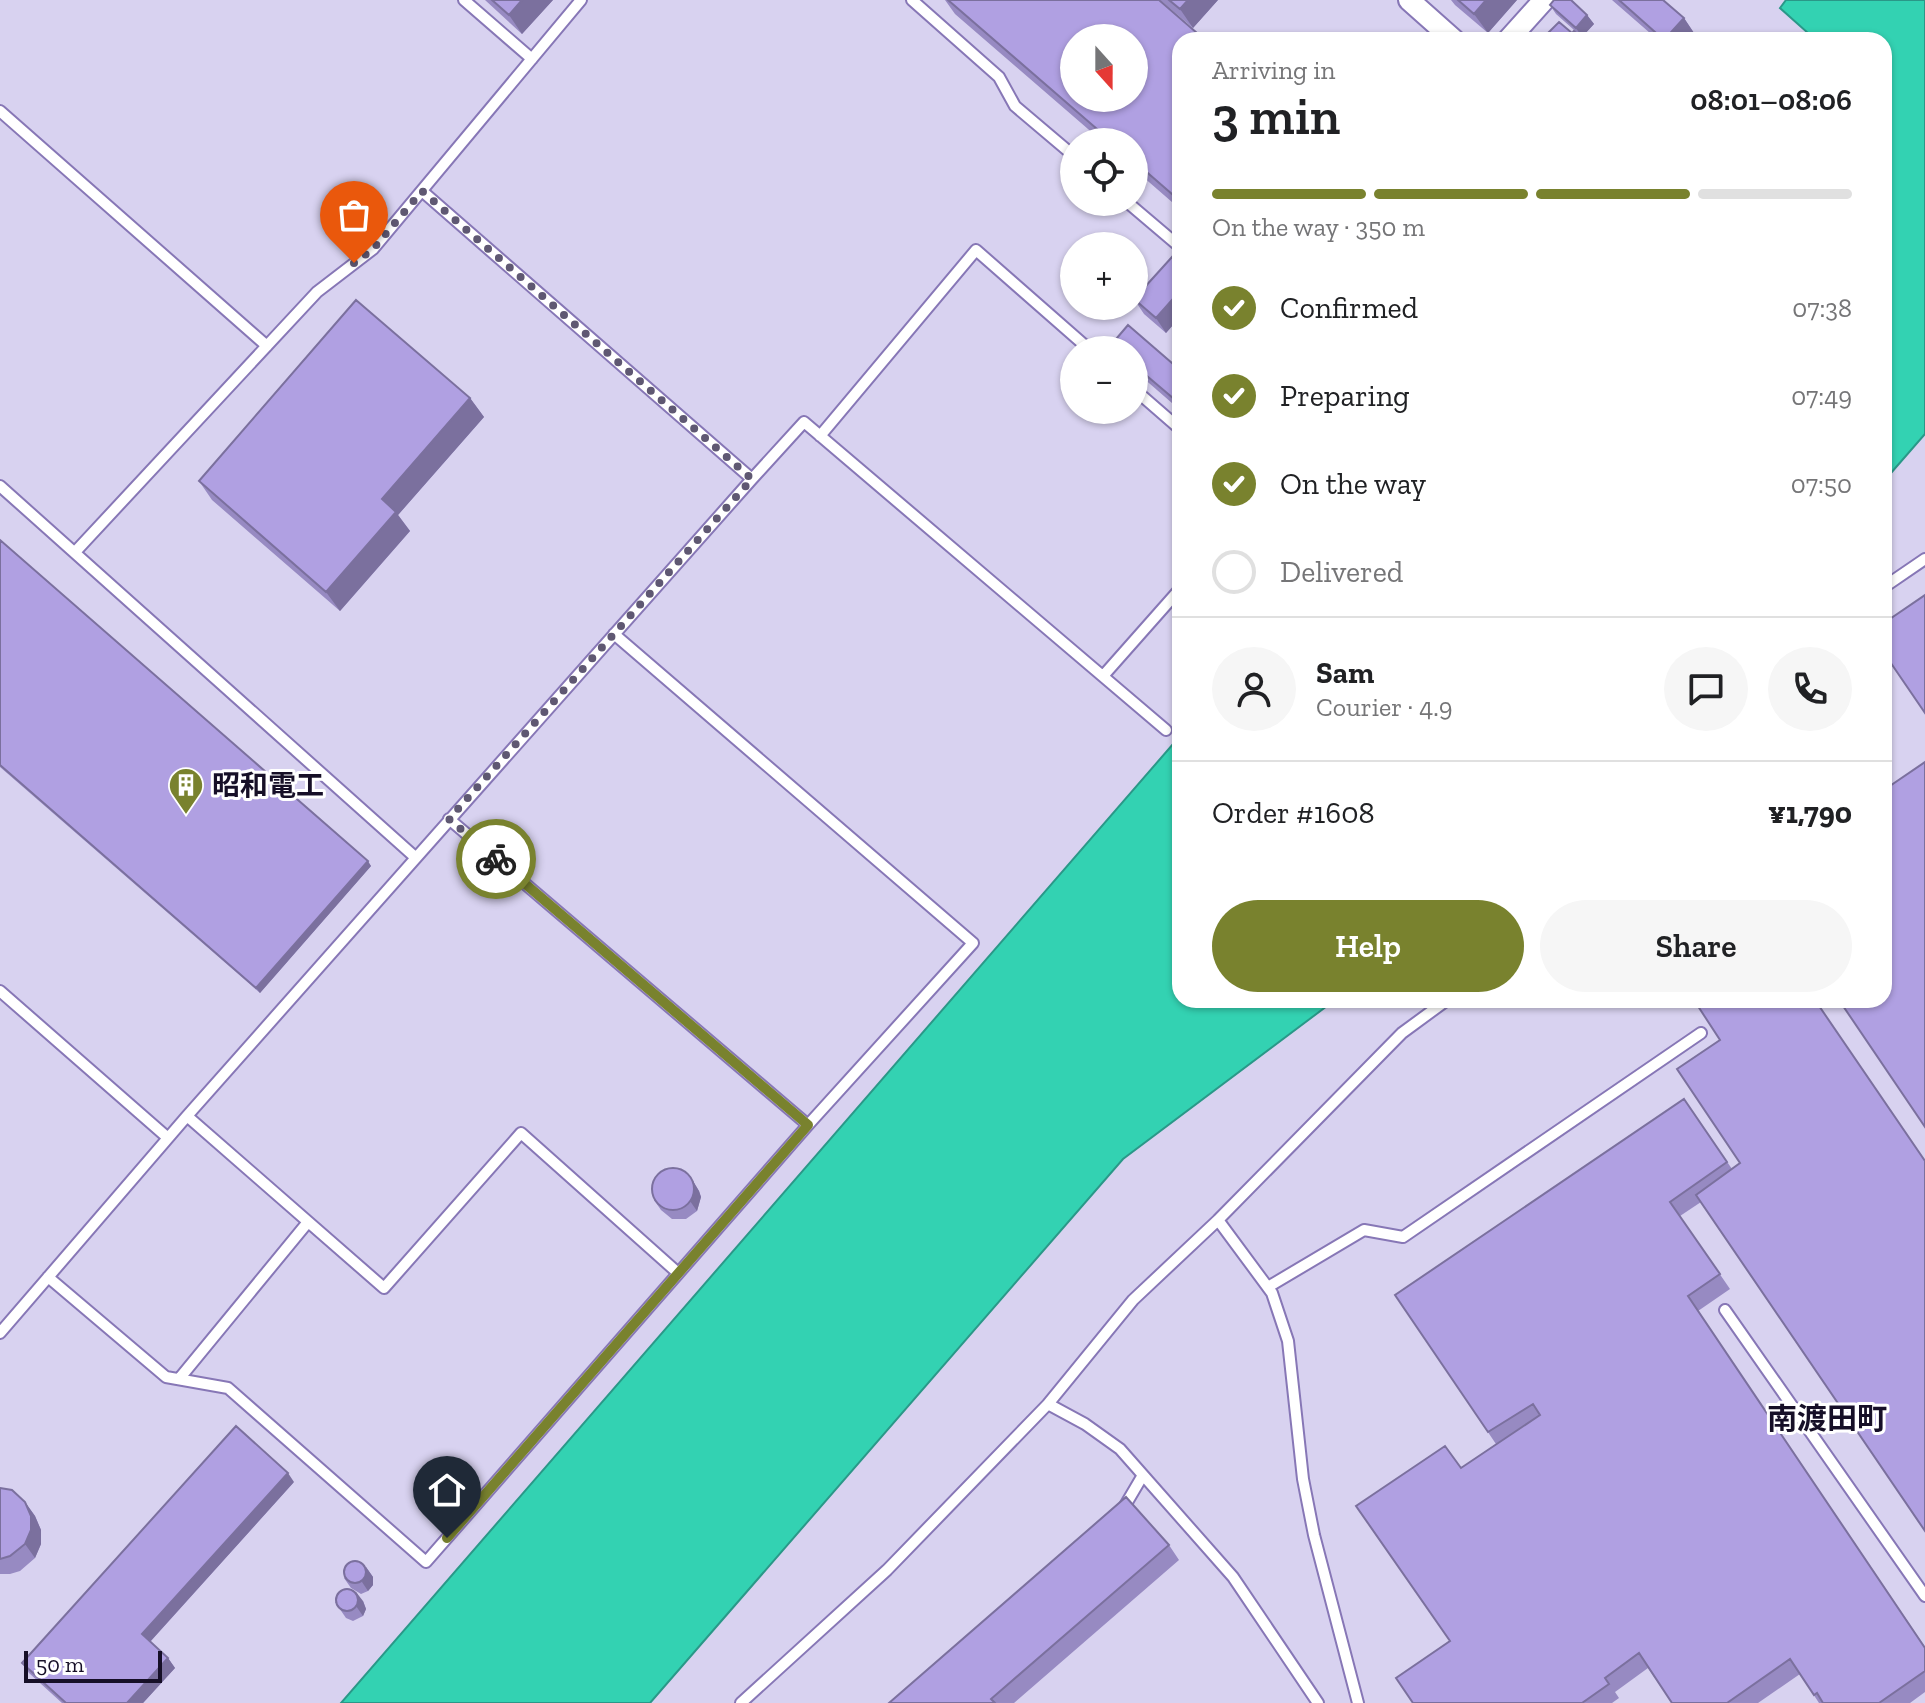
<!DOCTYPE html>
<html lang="en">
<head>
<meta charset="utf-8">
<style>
  body { margin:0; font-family:"Zilla Slab","Noto Sans JP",serif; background:#f6f6f6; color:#202124; height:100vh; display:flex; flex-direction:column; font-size:30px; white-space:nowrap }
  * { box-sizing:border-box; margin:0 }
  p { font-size:26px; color:#757577 }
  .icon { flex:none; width:44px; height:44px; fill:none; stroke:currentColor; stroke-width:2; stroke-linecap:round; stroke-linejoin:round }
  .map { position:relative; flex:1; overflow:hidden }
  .sheet { position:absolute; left:1172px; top:32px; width:720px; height:976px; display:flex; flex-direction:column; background:#fff; border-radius:24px; box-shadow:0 2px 6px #0004 }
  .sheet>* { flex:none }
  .needle { width:52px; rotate:159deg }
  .controls { position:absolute; left:1060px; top:24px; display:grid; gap:16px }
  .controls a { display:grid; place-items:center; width:88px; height:88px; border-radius:50%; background:#fff; box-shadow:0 2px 6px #0004; font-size:40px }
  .scale { position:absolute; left:24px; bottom:20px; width:138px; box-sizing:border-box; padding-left:8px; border:4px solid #160f27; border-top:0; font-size:22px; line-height:28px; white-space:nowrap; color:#160f27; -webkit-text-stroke:6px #fff; paint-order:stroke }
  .pin { position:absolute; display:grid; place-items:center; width:68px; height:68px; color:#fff; margin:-82px -34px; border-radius:50% 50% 50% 0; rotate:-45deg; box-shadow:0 0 8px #0007 }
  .pin .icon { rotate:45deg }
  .courier { position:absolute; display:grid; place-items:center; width:80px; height:80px; margin:-40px; border:6px solid #79822e; border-radius:50%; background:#fff; color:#222; box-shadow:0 2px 10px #0007 }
  .headline em { font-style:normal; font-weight:600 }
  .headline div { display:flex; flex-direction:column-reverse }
  .headline { display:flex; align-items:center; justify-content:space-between; height:136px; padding:0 40px }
  h1 { font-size:52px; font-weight:600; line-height:60px }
  .bar { display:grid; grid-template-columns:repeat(4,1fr); gap:12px 8px; align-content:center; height:96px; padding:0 40px }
  .bar i { height:10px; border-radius:6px; background:#e0e0e0 }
  .bar .active { background:#79822e }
  .bar p { grid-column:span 4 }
  .line { display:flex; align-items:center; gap:20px; padding:0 40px; border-top:2px solid #e0e0e0 }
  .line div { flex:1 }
  .round { display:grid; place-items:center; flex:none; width:84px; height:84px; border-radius:42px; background:#f6f6f6 }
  ol { padding:0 40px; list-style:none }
  li { display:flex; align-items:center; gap:24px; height:88px }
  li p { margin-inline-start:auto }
  li .icon { padding:8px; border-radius:50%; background:#79822e; color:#fff; stroke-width:4 }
  li:last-child { color:#757577 }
  li i { width:44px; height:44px; border:4px solid #e0e0e0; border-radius:50% }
  .button { display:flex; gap:16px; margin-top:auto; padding:16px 40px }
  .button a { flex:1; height:92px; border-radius:48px; background:#79822e; color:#fff; font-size:32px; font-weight:600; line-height:92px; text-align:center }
  .button a+a { background:#f6f6f6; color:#202124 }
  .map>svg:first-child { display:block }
</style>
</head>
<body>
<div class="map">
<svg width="1925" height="1703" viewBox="0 0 1925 1703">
  <rect width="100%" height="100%" fill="#e6e1fd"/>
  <!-- built -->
  <path fill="#d8d2f0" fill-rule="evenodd" d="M0 0H1786L1780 8 1808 33 1802 40H1180V736L341 1703H0ZM1074 38H1134V98H1074ZM1074 142H1134V202H1074ZM1074 246H1134V306H1074ZM1074 350H1134V410H1074Z
    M1925 434V1703H650L1123 1159 1335 1000H1884V481Z"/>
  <!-- water -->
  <path fill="#33d2b2" stroke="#2a9888" stroke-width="2" d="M1786 0H1925V434L1884 481V40H1802L1808 33 1780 8Z
    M1180 736V1000H1335L1123 1159 650 1703H341Z"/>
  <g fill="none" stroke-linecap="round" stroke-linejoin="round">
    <!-- lane casing -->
    <g stroke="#8777b6" stroke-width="14">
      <path id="lane" d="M464 0 532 59
        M912 0 999 77 1015 106 1074 156
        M0 111 267 346
        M422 191 752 479
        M1127 202 1180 247
        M1134 389 1180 429
        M820 436 976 250 1090 350
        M0 486 415 857
        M76 551 317 292 373 249 581 0
        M1884 587 1925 559
        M1103 676 1180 589
        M449 819 808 1125
        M0 991 168 1138
        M187 1116 384 1288 521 1133 678 1273
        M1218 1220 1272 1293 1288 1341 1303 1479 1314 1535 1358 1703
        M48 1277 166 1377 228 1388 426 1562 808 1125 973 943 614 634
        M1268 1287 1364 1230 1403 1237 1701 1033
        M1725 1310 1925 1596
        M0 1333 187 1116 752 479 804 422 1166 730
        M179 1379 308 1222
        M1048 1404 1133 1300 1218 1220 1402 1033 1447 1000
        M1123 1509 1143 1475
        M741 1703 887 1570 1048 1404 1085 1424 1120 1449 1233 1577 1318 1703"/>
    </g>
    <!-- street casing -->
    <g stroke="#8777b6" stroke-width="24">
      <path id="street" d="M1409 0 1454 40
        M1508 40 1544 0"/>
    </g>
    <!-- lane -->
    <use href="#lane" stroke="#fff" stroke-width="10"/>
    <!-- street -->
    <use href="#street" stroke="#fff" stroke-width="20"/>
  </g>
  <!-- wall -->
  <path fill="#978ac2" d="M485 0H553L522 34Z
    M945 0H1159L1180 40V209L1134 169V142H1103L955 14Z
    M1160 0H1218L1193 28Z
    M1451 0H1517L1488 33 1455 5Z
    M1612 0H1663L1684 18 1694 33 1688 40H1658Z
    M1550 5 1587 15 1594 24 1582 37 1556 14Z
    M1180 264V317L1166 333 1144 314 1134 299Z
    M1128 325 1180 370V410L1134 370V350H1114L1111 345Z
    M470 398 484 417 398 515 410 531 340 611 212 500 199 481Z
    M0 540 371 866 260 993 0 767Z
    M1684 1099 1732 1169 1925 1161 1701 1202 1680 1216 1730 1289 1698 1311 1925 1647V1692L1910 1703H1819L1800 1674 1758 1703H1672L1648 1668 1615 1692 1619 1698 1612 1703H1413L1450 1641 1461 1468 1496 1444 1395 1295Z
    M693 1181 699 1191 701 1197 697 1211 686 1219H672L661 1210 654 1200Z
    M294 1482 150 1642 168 1658 175 1668 143 1703H62L29 1673 22 1663Z
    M0 1488 25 1502 35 1516 41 1530V1544L35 1558 20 1571 10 1574H0Z
    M1169 1545 1179 1560 1014 1703H889Z
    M366 1567 373 1577V1585L368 1591 361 1594 351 1588 344 1578Z
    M363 1601 366 1609 363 1616 353 1621 346 1618 335 1602Z"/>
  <!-- shaded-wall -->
  <path fill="#7b709e" d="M522 0H553L522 34 509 15Z
    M1188 0H1218L1193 28 1180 9Z
    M1486 0H1517L1488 33 1474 14Z
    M1587 15 1594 24 1582 37 1576 28Z
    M1684 18 1694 33 1688 40H1665Z
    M1180 291V317L1166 333 1156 318Z
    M470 398 484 417 398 515 410 531 340 611 326 592 382 499Z
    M368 861 371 866 260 993 256 988Z
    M693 1181 699 1191 701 1197 697 1211 690 1201Z
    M288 1473 294 1482 148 1644 142 1634Z
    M25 1502 35 1516 41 1530V1544L35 1558 25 1544Z
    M366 1567 373 1577V1585L368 1591 362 1582Z
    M356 1592 363 1601 366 1609 363 1616 356 1606Z
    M168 1658 175 1668 143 1703H127Z"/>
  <!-- building -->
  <path fill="#b0a0e2" stroke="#7b709e" stroke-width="2" fill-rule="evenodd" d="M492 0H522L509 15Z
    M948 0H1159L1205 40H1180V201L1134 161V142H1112ZM1074 38H1134V98H1074Z
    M1169 0H1188L1180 9Z
    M1458 0H1486L1474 14Z
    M1554 0H1571L1587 15 1576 28 1550 5Z
    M1619 0H1663L1684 18 1664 40Z
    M1559 22 1572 33 1566 40H1556L1548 33Z
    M1574 31 1584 40H1566Z
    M1172 257 1180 264V291L1156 318 1134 299Z
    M356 300 470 398 382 499 396 512 326 592 199 481Z
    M1128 325 1180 370V404L1134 365V350H1117L1111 345Z
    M0 540 368 861 256 988 0 765Z
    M1925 595V713L1884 653V623Z
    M1925 762V1127L1839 1000H1884V790Z
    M1694 1000H1815L1925 1161V1531L1696 1195 1740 1163 1677 1069 1720 1040Z
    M1684 1099 1727 1162 1670 1202 1720 1274 1688 1296 1925 1648V1671L1879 1703H1823L1817 1693 1814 1695 1790 1659 1727 1703H1672L1639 1653 1605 1678 1609 1684 1582 1703H1413L1396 1678 1450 1641 1356 1506 1445 1446 1461 1468 1540 1415 1533 1404 1488 1432 1395 1295Z
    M652 1189a21 21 0 1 1 42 0a21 21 0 1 1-42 0Z
    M236 1426 288 1473 142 1634 168 1658 127 1703H66L22 1663Z
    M0 1488 12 1490 25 1502 31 1516V1530L25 1544 10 1556 0 1559Z
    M1126 1497 1169 1545 991 1699 995 1703H889Z
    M344 1572a11 11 0 1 1 22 0a11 11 0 1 1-22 0Z
    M336 1600a11 11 0 1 1 22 0a11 11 0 1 1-22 0Z"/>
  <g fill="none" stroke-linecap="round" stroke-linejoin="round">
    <!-- done -->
    <path stroke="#5f5872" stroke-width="8" stroke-dasharray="0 14.4" d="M354 263 373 249 422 191 752 479 449 819 496 859"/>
    <!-- route -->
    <path stroke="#79822e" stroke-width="10" d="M447 1538 808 1125 496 859"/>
  </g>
  <!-- icons -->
  <defs>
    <g id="building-pin" transform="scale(1.8)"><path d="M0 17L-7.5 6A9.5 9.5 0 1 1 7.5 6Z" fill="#79822e" stroke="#fff"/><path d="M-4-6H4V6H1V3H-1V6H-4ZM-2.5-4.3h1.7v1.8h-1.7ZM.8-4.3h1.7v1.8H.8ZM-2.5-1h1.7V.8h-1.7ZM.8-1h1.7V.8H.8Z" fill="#fff"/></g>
  </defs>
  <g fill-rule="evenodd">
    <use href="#building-pin" x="186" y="785"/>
  </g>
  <g text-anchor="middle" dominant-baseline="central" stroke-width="6" stroke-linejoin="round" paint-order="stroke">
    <!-- poi labels -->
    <g font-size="28" font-weight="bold" fill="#160f27" stroke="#fff" text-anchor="start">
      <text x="212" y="785">昭和電工</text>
    </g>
    <!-- neighbourhood labels -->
    <g font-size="30" font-weight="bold" fill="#160f27" stroke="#fff">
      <text x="1827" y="1419">南渡田町</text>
    </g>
  </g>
</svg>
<div class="controls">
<a><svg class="needle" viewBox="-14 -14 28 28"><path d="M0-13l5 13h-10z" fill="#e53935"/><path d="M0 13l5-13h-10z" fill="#757577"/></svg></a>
<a><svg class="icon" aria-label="locate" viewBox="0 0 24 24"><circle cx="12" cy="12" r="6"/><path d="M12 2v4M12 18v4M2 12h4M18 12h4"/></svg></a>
<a>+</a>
<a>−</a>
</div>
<div class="scale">50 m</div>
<div class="pin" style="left:354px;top:263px;background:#ea580c"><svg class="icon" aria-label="bag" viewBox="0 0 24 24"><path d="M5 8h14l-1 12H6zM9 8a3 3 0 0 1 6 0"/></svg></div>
<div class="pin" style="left:447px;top:1538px;background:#1f2937"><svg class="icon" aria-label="home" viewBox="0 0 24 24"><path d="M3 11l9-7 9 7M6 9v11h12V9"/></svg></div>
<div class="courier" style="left:496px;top:859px"><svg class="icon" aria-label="bike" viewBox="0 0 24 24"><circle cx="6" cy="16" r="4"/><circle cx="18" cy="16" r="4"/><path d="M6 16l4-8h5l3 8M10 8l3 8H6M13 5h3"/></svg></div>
<section class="sheet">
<div class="headline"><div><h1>3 min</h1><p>Arriving in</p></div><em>08:01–08:06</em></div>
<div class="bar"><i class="active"></i><i class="active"></i><i class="active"></i><i></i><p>On the way · 350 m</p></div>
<ol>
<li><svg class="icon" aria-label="check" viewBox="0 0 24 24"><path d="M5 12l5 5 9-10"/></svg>Confirmed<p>07:38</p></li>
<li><svg class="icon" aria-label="check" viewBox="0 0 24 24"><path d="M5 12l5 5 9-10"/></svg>Preparing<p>07:49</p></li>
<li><svg class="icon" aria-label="check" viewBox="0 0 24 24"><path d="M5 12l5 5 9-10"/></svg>On the way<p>07:50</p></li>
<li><i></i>Delivered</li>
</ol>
<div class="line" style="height:144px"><a class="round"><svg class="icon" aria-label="person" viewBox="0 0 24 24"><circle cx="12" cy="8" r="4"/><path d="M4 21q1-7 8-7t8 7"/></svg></a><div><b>Sam</b><p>Courier · 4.9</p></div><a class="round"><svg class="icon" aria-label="chat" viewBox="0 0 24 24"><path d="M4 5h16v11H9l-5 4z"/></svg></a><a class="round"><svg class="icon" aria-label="phone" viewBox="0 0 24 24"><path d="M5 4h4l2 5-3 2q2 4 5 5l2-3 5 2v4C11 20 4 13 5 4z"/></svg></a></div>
<div class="line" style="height:104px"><div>Order #1608</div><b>¥1,790</b></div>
<div class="button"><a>Help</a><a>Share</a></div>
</section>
</div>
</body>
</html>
